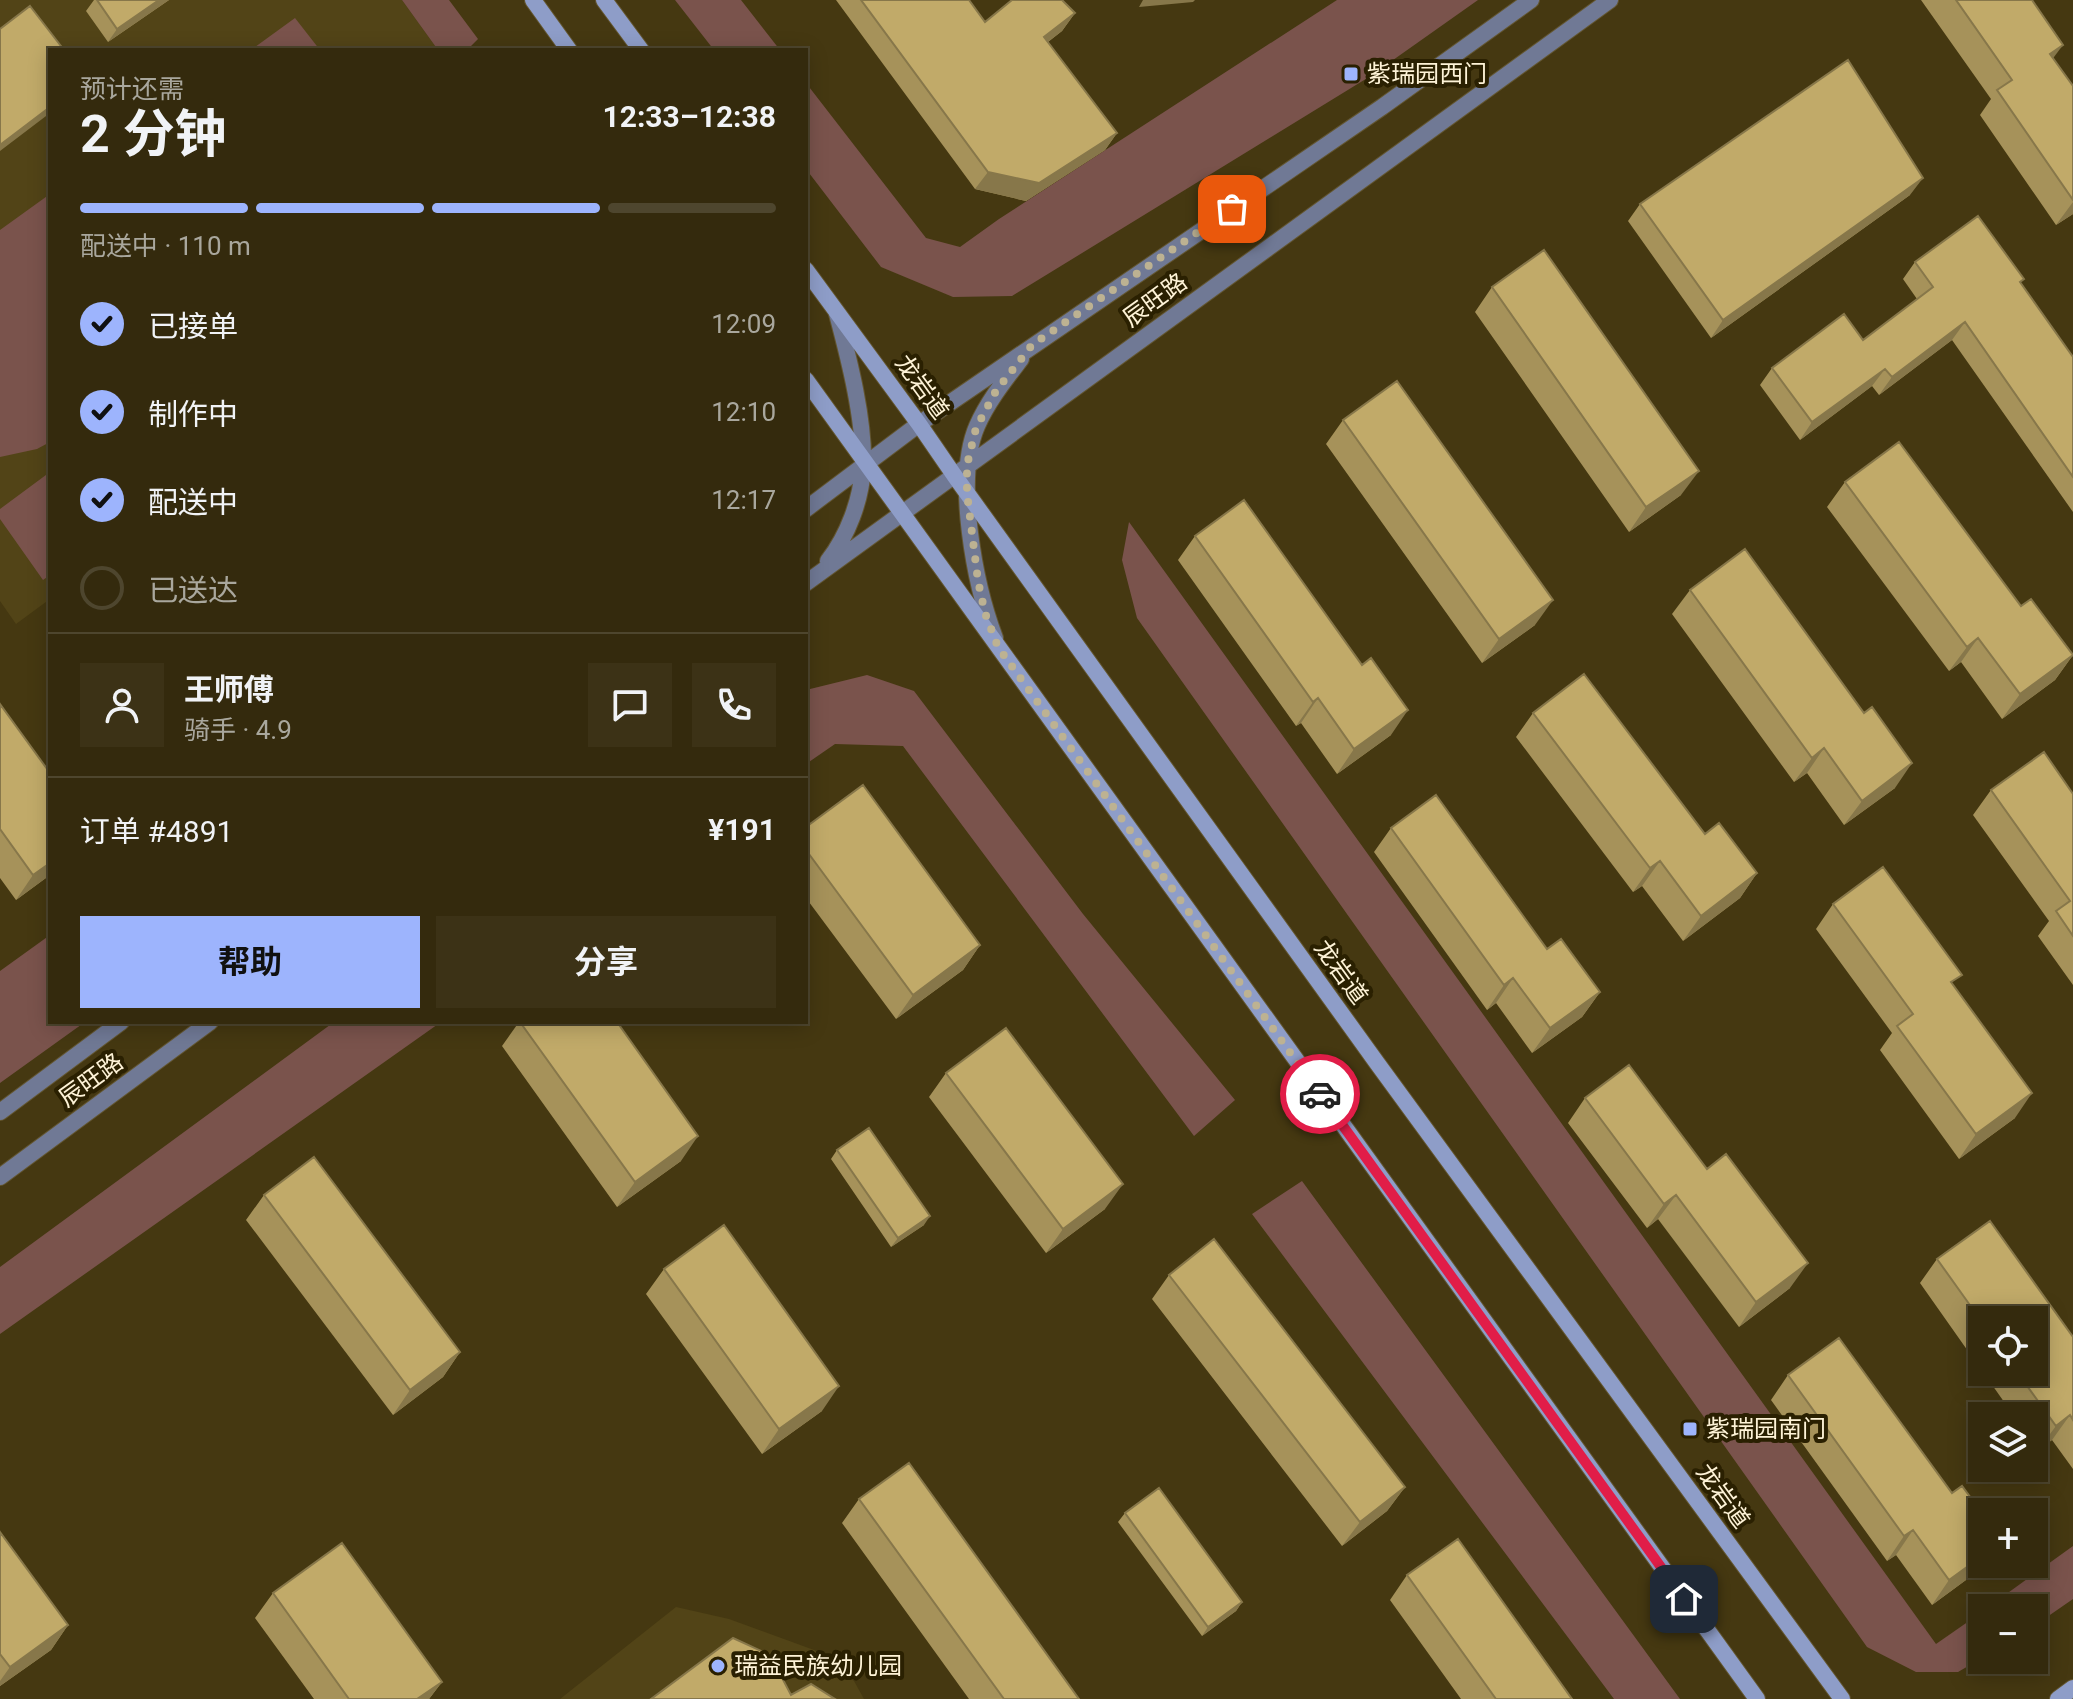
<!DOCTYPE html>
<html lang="zh">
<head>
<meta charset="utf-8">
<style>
  body { margin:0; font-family:Roboto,"Noto Sans SC",sans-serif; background:#3c3216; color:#f1f3f6; height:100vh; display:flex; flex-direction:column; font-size:30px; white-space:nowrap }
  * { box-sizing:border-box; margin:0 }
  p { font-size:26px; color:#a9a79d }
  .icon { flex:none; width:44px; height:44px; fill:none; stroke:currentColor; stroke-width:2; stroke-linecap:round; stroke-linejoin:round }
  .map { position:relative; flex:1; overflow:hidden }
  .panel { position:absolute; left:48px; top:48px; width:760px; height:976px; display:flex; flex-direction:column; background:#342a0d; border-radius:0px; box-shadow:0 4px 20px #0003,0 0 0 2px #4e462e }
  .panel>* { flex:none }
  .buttons { position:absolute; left:1968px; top:1306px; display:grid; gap:16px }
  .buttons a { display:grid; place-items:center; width:80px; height:80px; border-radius:0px; background:#342a0d; box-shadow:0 4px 20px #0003,0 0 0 2px #4e462e; font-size:40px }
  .pin { position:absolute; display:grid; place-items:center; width:68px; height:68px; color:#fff; margin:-34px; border-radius:16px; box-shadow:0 4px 12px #0006 }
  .courier { position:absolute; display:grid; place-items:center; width:80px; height:80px; margin:-40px; border:6px solid #e11d48; border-radius:50%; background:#fff; color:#222; box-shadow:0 2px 10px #0007 }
  .head em { font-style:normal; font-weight:700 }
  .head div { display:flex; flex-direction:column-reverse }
  .head { display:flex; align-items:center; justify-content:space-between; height:136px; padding:0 32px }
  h1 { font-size:52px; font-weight:700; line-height:60px }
  .bar { display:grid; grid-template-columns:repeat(4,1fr); gap:12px 8px; align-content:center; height:96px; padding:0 32px }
  .bar i { height:10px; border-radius:6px; background:#4e462e }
  .bar .on { background:#9db4fd }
  .bar p { grid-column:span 4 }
  .line { display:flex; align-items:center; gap:20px; padding:0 32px; border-top:2px solid #4e462e }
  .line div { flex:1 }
  .round { display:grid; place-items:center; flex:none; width:84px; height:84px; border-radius:0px; background:#3c3216 }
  ol { padding:0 32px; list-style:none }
  li { display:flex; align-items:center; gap:24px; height:88px }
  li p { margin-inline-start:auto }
  li .icon { padding:8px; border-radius:50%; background:#9db4fd; color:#111; stroke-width:4 }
  li:last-child { color:#a9a79d }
  li i { width:44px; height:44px; border:4px solid #4e462e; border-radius:50% }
  .cta { display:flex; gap:16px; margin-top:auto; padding:16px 32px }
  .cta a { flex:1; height:92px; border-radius:0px; background:#9db4fd; color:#111; font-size:32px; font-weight:700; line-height:92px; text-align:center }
  .cta a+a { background:#3c3216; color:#f1f3f6 }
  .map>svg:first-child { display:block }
</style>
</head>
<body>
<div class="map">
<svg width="2073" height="1699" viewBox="0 0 2073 1699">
  <rect width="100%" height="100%" fill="#453811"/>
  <!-- built -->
  <path fill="#524417" d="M0 0H402L438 50H50V599L16 624 0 601Z
    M676 1607 729 1619 814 1650 854 1681 864 1699H560Z"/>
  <!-- green -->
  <path fill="#7a534c" d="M402 0H449L478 39 467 50H438Z
    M675 0H741L780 50H714Z
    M1337 0H1478L1369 77 1012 296 953 297 881 267 806 169V83L926 238 960 247 999 219Z
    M295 18 320 50H251Z
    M50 194V442L37 449 0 457V230Z
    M50 472V575L43 580 0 519V509Z
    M1129 522 1936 1644 1982 1612V1658L1958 1672H1916L1867 1647 1137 618 1122 560Z
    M867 675 914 691 1083 914 1235 1100 1194 1136 903 746 835 744 806 764V690Z
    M50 935V1022H85L0 1083V971Z
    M334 1022H441L0 1334V1267Z
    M1302 1181 1680 1699H1614L1252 1214Z
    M2073 1546V1599L2034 1626V1608H1987Z"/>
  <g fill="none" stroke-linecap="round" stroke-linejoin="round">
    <!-- tertiary casing -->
    <g stroke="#635631" stroke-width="18">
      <path id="tertiary" d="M806 509 919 424 1382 107 1531 0
        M828 561C848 535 861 500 863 468 865 421 849 359 837 314
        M806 583 1610 0
        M995 638C975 585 954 479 977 426 988 401 1005 380 1021 359
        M0 1112 121 1022
        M0 1177 210 1022"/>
    </g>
    <!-- secondary casing -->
    <g stroke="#635631" stroke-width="18">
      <path id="secondary" d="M533 0 569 50
        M604 0 641 50
        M806 270 919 424 954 475 1377 1063 1842 1699
        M806 380 1757 1699
        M2058 1699 2073 1688"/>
    </g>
    <!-- tertiary -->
    <use href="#tertiary" stroke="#707995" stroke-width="16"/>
    <!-- secondary -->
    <use href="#secondary" stroke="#8e9dc8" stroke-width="16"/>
  </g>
  <!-- wall -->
  <path fill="#a6925a" d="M94 0H169L108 42 86 11Z
    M836 0H969L985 22 1075 13 1062 31 1048 42 1117 133 1105 150 1026 201 975 189Z
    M1921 0H2032L2053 58 2073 86V214L2056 225 1980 115 1991 99Z
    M1910 195 1711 338 1628 221 1640 204Z
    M1915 262 2021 283 2073 357V512L1952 340 1879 395 1872 386 1800 440 1760 385 1772 368 1863 340 1917 299 1903 279Z
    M1492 287 1681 495 1629 532 1475 312Z
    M1343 420 1535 625 1482 663 1326 444Z
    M1845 482 2021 606 2073 655 2055 680 2002 719 1961 662 1949 671 1827 507Z
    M1195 536 1391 735 1337 774 1301 723 1296 726 1178 560Z
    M1690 590 1895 788 1844 825 1807 773 1794 782 1672 614Z
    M0 704 50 773V875L16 900 0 878Z
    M1533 713 1705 834 1757 873 1740 898 1683 941 1642 886 1633 892 1516 737Z
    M1991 790 2073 794V985L2038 936 2049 921 1973 815Z
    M806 827 980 945 963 970 896 1019 806 898Z
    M1391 828 1547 949 1600 992 1582 1017 1532 1053 1496 1003 1487 1010 1374 852Z
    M1833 904 1954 986 2015 1118 1959 1159 1880 1050 1892 1033 1816 929Z
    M519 1022H617L681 1161 617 1207 502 1046Z
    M946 1073 1105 1209 1046 1253 929 1097Z
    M1585 1098 1790 1288 1739 1327 1658 1219 1647 1228 1568 1123Z
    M837 1150 924 1225 891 1247 831 1159Z
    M264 1195 460 1352 443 1377 393 1415 246 1220Z
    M1937 1259 2073 1337V1469L2052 1440 2038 1450 2034 1444V1416H2014L1983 1372H2034L1982 1320V1371L1920 1283Z
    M664 1269 822 1411 762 1454 646 1294Z
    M1169 1275 1405 1487 1387 1511 1342 1546 1152 1299Z
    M1788 1375 1985 1566 1932 1605 1896 1555 1887 1561 1771 1400Z
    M859 1499 1079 1699H969L842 1523Z
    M1125 1513 1242 1602 1236 1611 1202 1636 1118 1522Z
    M0 1532 68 1625 51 1650 0 1686Z
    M1407 1575 1572 1699H1461L1390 1600Z
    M273 1593 442 1682 429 1699H314L255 1618Z"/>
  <!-- shaded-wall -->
  <path fill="#87774a" d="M159 0H169L108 42 117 29Z
    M1143 0H1195L1193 2 1139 7Z
    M1075 13 1062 31 1032 54 1044 37Z
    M2063 45 2045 69 2050 54Z
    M50 107V113L0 151V145Z
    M1117 133 1105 150 1026 201 975 189 988 172Z
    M1923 178 1910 195 1711 338 1723 320Z
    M2073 202V214L2056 225Z
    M1965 322 1952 340 1879 395 1892 377Z
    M1885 369 1872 386 1800 440 1812 422Z
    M1699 471 1681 495 1629 532 1646 507Z
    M1553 600 1535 625 1482 663 1499 639Z
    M1978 638 1961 662 1949 671 1967 647Z
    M2073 655 2055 680 2002 719 2020 694Z
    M1318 698 1301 723 1296 726 1313 702Z
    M1408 710 1391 735 1337 774 1354 749Z
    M1824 748 1807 773 1794 782 1812 758Z
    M1912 763 1895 788 1844 825 1862 801Z
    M1660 861 1642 886 1633 892 1650 868Z
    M50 863V875L16 900 33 875Z
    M1757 873 1740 898 1683 941 1701 916Z
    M980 945 963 970 896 1019 913 995Z
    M1513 978 1496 1003 1487 1010 1504 985Z
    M1600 992 1582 1017 1532 1053 1550 1028Z
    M2032 1093 2015 1118 1959 1159 1976 1134Z
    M698 1136 681 1161 617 1207 635 1182Z
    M1123 1184 1105 1209 1046 1253 1063 1229Z
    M1676 1195 1658 1219 1647 1228 1664 1204Z
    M930 1216 924 1225 891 1247 898 1238Z
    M1808 1263 1790 1288 1739 1327 1756 1302Z
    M460 1352 443 1377 393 1415 410 1390Z
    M839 1386 822 1411 762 1454 779 1429Z
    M2070 1415 2052 1440 2038 1450 2056 1426Z
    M1405 1487 1387 1511 1342 1546 1360 1522Z
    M1913 1530 1896 1555 1887 1561 1904 1536Z
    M1982 1556V1564H1987L1985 1566 1932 1605 1949 1580Z
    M1242 1602 1236 1611 1202 1636 1208 1627Z
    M68 1625 51 1650 0 1686V1681L10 1667Z
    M442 1682 429 1699H417Z"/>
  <!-- building -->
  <path fill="#c1aa69" stroke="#87774a" stroke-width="2" d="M97 0H159L117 29Z
    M861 0H969L985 22 1012 0H1062L1075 13 1044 37 1117 133 1039 183 988 172Z
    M1956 0H2032L2063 45 2050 54 2073 86V200L1997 90 2012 80Z
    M30 6 64 50H50V107L0 145V29Z
    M1848 60 1923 178 1723 320 1640 204Z
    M1978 216 2024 279 2020 282 2073 357V477L1965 322 1892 377 1885 369 1812 422 1772 368 1844 314 1863 340 1933 287 1915 262Z
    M1544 250 1699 471 1646 507 1492 287Z
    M1397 381 1553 600 1499 639 1343 420Z
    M1899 442 2021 606 2031 599 2073 655 2020 694 1978 638 1967 647 1845 482Z
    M1244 500 1362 665 1371 658 1408 710 1354 749 1318 698 1313 702 1195 536Z
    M1745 549 1864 713 1872 707 1912 763 1862 801 1824 748 1812 758 1690 590Z
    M1584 674 1705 834 1719 823 1757 873 1701 916 1660 861 1650 868 1533 713Z
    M0 704 50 773V863L33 875 0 829Z
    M2044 752 2073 794V936L2056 911 2070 901 1991 790Z
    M863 785 980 945 913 995 806 850V827Z
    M1436 795 1547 949 1561 939 1600 992 1550 1028 1513 978 1504 985 1391 828Z
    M1883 867 1962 975 1951 982 2032 1093 1976 1134 1897 1026 1913 1014 1833 904Z
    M520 1022H617L698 1136 635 1182Z
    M1006 1028 1123 1184 1063 1229 946 1073Z
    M1629 1065 1707 1169 1726 1154 1808 1263 1756 1302 1676 1195 1664 1204 1585 1098Z
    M869 1128 930 1216 898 1238 837 1150Z
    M314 1157 460 1352 410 1390 264 1195Z
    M1990 1221 2073 1337V1420L2070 1415 2056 1426 2017 1372H2034V1320H1982V1322L1937 1259Z
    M724 1225 839 1386 779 1429 664 1269Z
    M1214 1239 1405 1487 1360 1522 1169 1275Z
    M1839 1338 1952 1493 1962 1486 1982 1513V1556L1949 1580 1913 1530 1904 1536 1788 1375Z
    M909 1463 1079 1699H1004L859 1499Z
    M1159 1488 1242 1602 1208 1627 1125 1513Z
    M0 1532 68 1625 10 1667 0 1654Z
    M1458 1539 1572 1699H1496L1407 1575Z
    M342 1543 442 1682 417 1699H349L273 1593Z
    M733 1638 770 1655 791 1695 811 1684 835 1699H651Z"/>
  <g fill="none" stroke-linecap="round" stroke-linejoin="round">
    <!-- done -->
    <path stroke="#bdb292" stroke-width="8" stroke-dasharray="0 14.4" d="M1232 209 1032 345 996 391 976 428 967 465V493L978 581 985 613 998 647 1320 1094"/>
    <!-- route -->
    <path stroke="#e11d48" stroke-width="10" d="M1320 1094 1684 1599"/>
  </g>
  <!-- markers -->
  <g fill="#9db4fd" stroke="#2a2001" stroke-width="3">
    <rect x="1343" y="66" width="16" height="16" rx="4"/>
    <rect x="1682" y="1421" width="16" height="16" rx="4"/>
    <circle cx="718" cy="1666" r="8"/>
  </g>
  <g text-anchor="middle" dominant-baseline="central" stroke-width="8" stroke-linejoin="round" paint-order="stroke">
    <!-- poi labels -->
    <g font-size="24" fill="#fef3d7" stroke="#2a2001" text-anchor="start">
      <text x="1367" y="74">紫瑞园西门</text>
      <text x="1706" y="1429">紫瑞园南门</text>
      <text x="734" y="1666">瑞益民族幼儿园</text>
    </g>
    <!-- street labels -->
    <g font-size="24" fill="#fef3d7" stroke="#2a2001">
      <text transform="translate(1155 300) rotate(-36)">辰旺路</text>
      <text transform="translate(922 387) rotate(54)">龙岩道</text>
      <text transform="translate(1341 972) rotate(54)">龙岩道</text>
      <text transform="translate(91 1080) rotate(-36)">辰旺路</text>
      <text transform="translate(1723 1496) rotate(54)">龙岩道</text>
    </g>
  </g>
</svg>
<div class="buttons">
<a><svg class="icon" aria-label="locate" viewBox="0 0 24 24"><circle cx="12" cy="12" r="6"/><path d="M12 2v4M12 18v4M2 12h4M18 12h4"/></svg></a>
<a><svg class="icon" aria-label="layers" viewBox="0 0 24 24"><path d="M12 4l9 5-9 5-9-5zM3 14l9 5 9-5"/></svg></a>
<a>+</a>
<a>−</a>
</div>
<div class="pin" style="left:1232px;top:209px;background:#ea580c"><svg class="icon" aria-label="bag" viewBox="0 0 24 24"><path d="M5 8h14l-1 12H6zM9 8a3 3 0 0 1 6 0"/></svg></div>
<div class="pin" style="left:1684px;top:1599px;background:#1f2937"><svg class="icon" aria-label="home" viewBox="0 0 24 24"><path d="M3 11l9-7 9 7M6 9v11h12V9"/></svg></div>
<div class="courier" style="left:1320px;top:1094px"><svg class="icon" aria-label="car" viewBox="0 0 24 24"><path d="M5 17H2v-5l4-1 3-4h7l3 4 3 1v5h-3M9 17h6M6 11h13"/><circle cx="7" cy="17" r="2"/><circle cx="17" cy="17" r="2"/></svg></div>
<section class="panel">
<div class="head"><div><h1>2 分钟</h1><p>预计还需</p></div><em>12:33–12:38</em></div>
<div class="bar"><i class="on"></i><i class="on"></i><i class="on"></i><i></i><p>配送中 · 110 m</p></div>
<ol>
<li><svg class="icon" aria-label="check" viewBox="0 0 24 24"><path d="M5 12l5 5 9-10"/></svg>已接单<p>12:09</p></li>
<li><svg class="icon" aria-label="check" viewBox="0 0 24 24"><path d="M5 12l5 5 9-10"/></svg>制作中<p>12:10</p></li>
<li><svg class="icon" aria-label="check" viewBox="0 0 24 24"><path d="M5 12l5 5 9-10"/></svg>配送中<p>12:17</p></li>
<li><i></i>已送达</li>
</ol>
<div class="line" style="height:144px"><a class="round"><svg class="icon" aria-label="person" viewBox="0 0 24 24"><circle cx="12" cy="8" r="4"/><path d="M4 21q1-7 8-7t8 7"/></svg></a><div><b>王师傅</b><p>骑手 · 4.9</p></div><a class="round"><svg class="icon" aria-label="chat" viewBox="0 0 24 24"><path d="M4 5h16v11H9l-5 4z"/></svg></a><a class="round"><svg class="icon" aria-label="phone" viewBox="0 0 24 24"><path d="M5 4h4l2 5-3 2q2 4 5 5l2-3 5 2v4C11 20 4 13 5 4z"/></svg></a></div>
<div class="line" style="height:104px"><div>订单 #4891</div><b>¥191</b></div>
<div class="cta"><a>帮助</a><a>分享</a></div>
</section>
</div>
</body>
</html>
